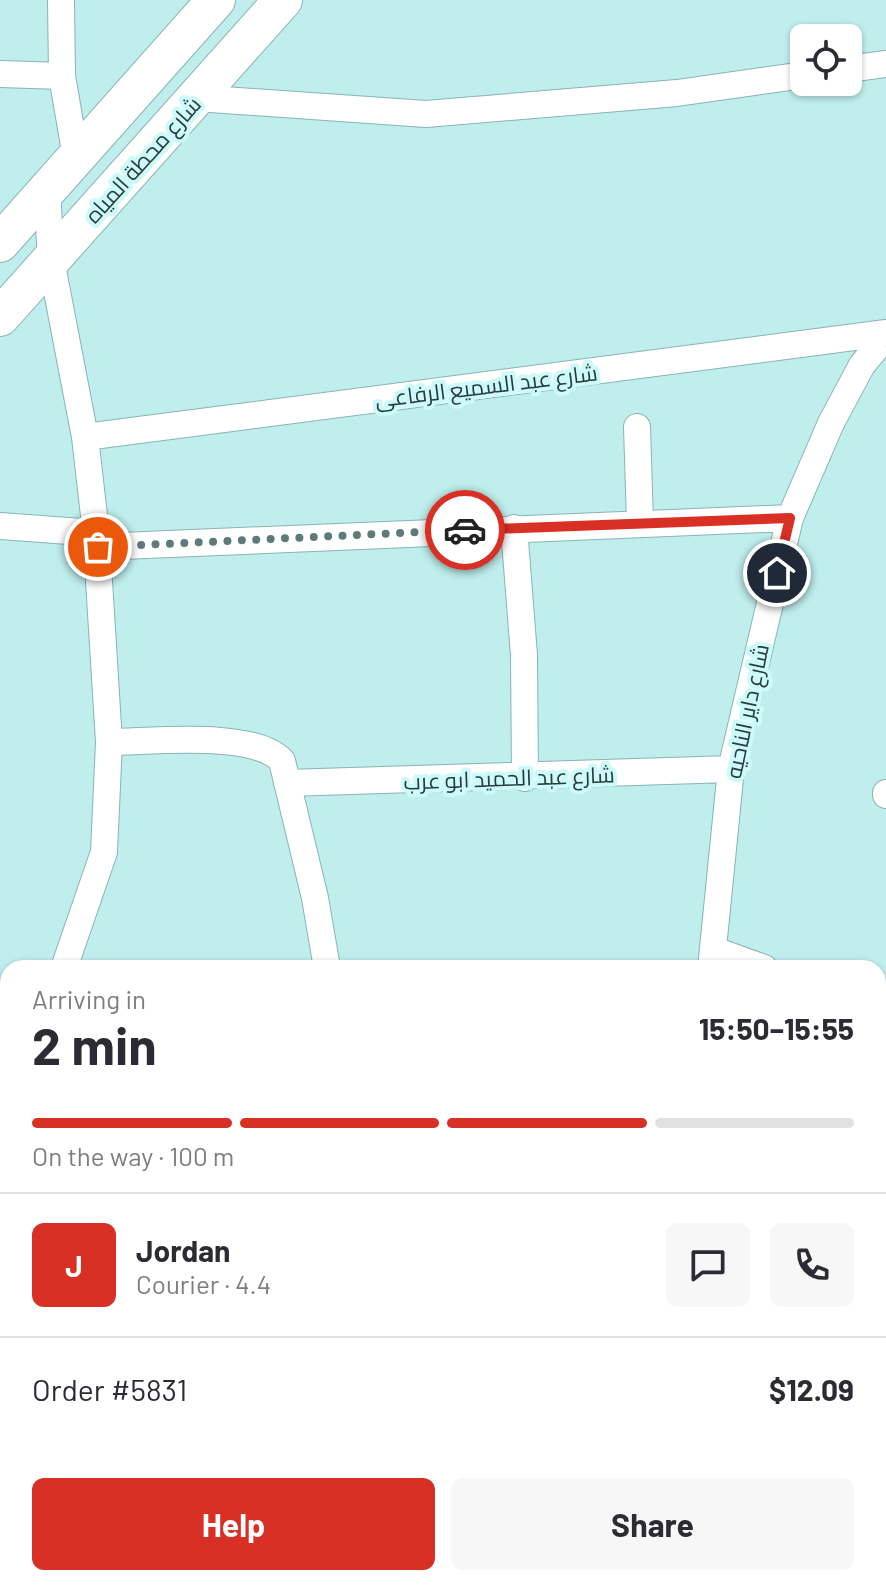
<!DOCTYPE html>
<html lang="en">
<head>
<meta charset="utf-8">
<style>
  body { margin:0; font-family:Barlow,Cairo,sans-serif; background:#f7f7f7; color:#2b2b33; height:100vh; display:flex; flex-direction:column; font-size:30px; white-space:nowrap }
  * { box-sizing:border-box; margin:0 }
  p { font-size:26px; color:#7c7c81 }
  .icon { flex:none; width:44px; height:44px; fill:none; stroke:currentColor; stroke-width:2; stroke-linecap:round; stroke-linejoin:round }
  .map { position:relative; flex:1; overflow:hidden }
  .sheet { position:absolute; left:0px; top:960px; width:886px; height:626px; display:flex; flex-direction:column; background:#fff; border-radius:24px 24px 0 0; box-shadow:0 2px 6px #0004 }
  .sheet>* { flex:none }
  .tools { position:absolute; left:790px; top:24px; display:grid; gap:16px }
  .tools a { display:grid; place-items:center; width:72px; height:72px; border-radius:12px; background:#fff; box-shadow:0 2px 6px #0004; font-size:40px }
  .pin { position:absolute; display:grid; place-items:center; width:68px; height:68px; color:#fff; margin:-34px; border:4px solid #fff; border-radius:50%; box-shadow:0 2px 8px #0007 }
  .courier { position:absolute; display:grid; place-items:center; width:80px; height:80px; margin:-40px; border:6px solid #d93025; border-radius:50%; background:#fff; color:#222; box-shadow:0 2px 10px #0007 }
  .headline em { font-style:normal; font-weight:700 }
  .headline div { display:flex; flex-direction:column-reverse }
  .headline { display:flex; align-items:center; justify-content:space-between; height:136px; padding:0 32px }
  h1 { font-size:52px; font-weight:700; line-height:60px }
  .bar { display:grid; grid-template-columns:repeat(4,1fr); gap:12px 8px; align-content:center; height:96px; padding:0 32px }
  .bar i { height:10px; border-radius:6px; background:#e1e1e2 }
  .bar .on { background:#d93025 }
  .bar p { grid-column:span 4 }
  .line { display:flex; align-items:center; gap:20px; padding:0 32px; border-top:2px solid #e1e1e2 }
  .line div { flex:1 }
  .round { display:grid; place-items:center; flex:none; width:84px; height:84px; border-radius:12px; background:#f7f7f7 }
  .action { display:flex; gap:16px; margin-top:auto; padding:16px 32px }
  .action a { flex:1; height:92px; border-radius:12px; background:#d93025; color:#fff; font-size:32px; font-weight:700; line-height:92px; text-align:center }
  .action a+a { background:#f7f7f7; color:#2b2b33 }
  .map>svg:first-child { display:block }
</style>
</head>
<body>
<div class="map">
<svg width="886" height="1585" viewBox="0 0 886 1585">
  <rect width="100%" height="100%" fill="#bfeeed"/>
  <g fill="none" stroke-linecap="round" stroke-linejoin="round">
    <!-- street casing -->
    <g stroke="#88b4b4" stroke-width="28">
      <path id="street" d="M61 0 62 76 76 157
        M848 69 886 64
        M0 74 62 76
        M196 98 426 114 677 93 804 75
        M47 190 51 260 85 437 96 533 109 742 104 852 64 968
        M637 427 640 522
        M85 437 886 333
        M0 526 96 533
        M514 528 524 655 525 778
        M98 547 790 518
        M109 742C151 742 254 730 282 761L315 898 327 968
        M287 783 731 769
        M886 795V793
        M714 950 764 968
        M711 968 731 769 790 518 831 423 862 365 886 336
        M878 1027 886 1034
        M878 1098 886 1094
        M0 1101 8 1105
        M8 1141 2 1193 8 1274
        M878 1355 886 1366
        M0 1452 8 1451
        M878 1487 886 1500
        M153 1578 155 1585
        M532 1578 549 1585
        M296 1585 297 1578"/>
    </g>
    <!-- secondary casing -->
    <g stroke="#88b4b4" stroke-width="40">
      <path id="secondary" d="M0 243 216 0
        M0 317 283 0"/>
    </g>
    <!-- street -->
    <use href="#street" stroke="#fff" stroke-width="26"/>
    <!-- secondary -->
    <use href="#secondary" stroke="#fff" stroke-width="38"/>
  </g>
  <g fill="none" stroke-linecap="round" stroke-linejoin="round">
    <!-- done -->
    <path stroke="#5e7a7a" stroke-width="8" stroke-dasharray="0 14.4" d="M98 547 465 530"/>
    <!-- route -->
    <path stroke="#d93025" stroke-width="10" d="M465 530 790 518 777 573"/>
  </g>
  <g text-anchor="middle" dominant-baseline="central" stroke-width="8" stroke-linejoin="round" paint-order="stroke">
    <!-- street labels -->
    <g font-size="22" fill="#2a3c3c" stroke="#ccfbfa">
      <text transform="translate(142 159) rotate(-48)">شارع محطة المياه</text>
      <text transform="translate(486 385) rotate(-7)">شارع عبد السميع الرفاعى</text>
      <text transform="translate(746 711) rotate(-78)">شارع داير الناحيه</text>
      <text transform="translate(509 777) rotate(-2)">شارع عبد الحميد ابو عرب</text>
    </g>
  </g>
</svg>
<div class="tools">
<a><svg class="icon" aria-label="locate" viewBox="0 0 24 24"><circle cx="12" cy="12" r="6"/><path d="M12 2v4M12 18v4M2 12h4M18 12h4"/></svg></a>
</div>
<div class="pin" style="left:98px;top:547px;background:#ea580c"><svg class="icon" aria-label="bag" viewBox="0 0 24 24"><path d="M5 8h14l-1 12H6zM9 8a3 3 0 0 1 6 0"/></svg></div>
<div class="pin" style="left:777px;top:573px;background:#1f2937"><svg class="icon" aria-label="home" viewBox="0 0 24 24"><path d="M3 11l9-7 9 7M6 9v11h12V9"/></svg></div>
<div class="courier" style="left:465px;top:530px"><svg class="icon" aria-label="car" viewBox="0 0 24 24"><path d="M5 17H2v-5l4-1 3-4h7l3 4 3 1v5h-3M9 17h6M6 11h13"/><circle cx="7" cy="17" r="2"/><circle cx="17" cy="17" r="2"/></svg></div>
<section class="sheet">
<div class="headline"><div><h1>2 min</h1><p>Arriving in</p></div><em>15:50–15:55</em></div>
<div class="bar"><i class="on"></i><i class="on"></i><i class="on"></i><i></i><p>On the way · 100 m</p></div>
<div class="line" style="height:144px"><b class="round" style="background:#d93025;color:#fff">J</b><div><b>Jordan</b><p>Courier · 4.4</p></div><a class="round"><svg class="icon" aria-label="chat" viewBox="0 0 24 24"><path d="M4 5h16v11H9l-5 4z"/></svg></a><a class="round"><svg class="icon" aria-label="phone" viewBox="0 0 24 24"><path d="M5 4h4l2 5-3 2q2 4 5 5l2-3 5 2v4C11 20 4 13 5 4z"/></svg></a></div>
<div class="line" style="height:104px"><div>Order #5831</div><b>$12.09</b></div>
<div class="action"><a>Help</a><a>Share</a></div>
</section>
</div>
</body>
</html>
